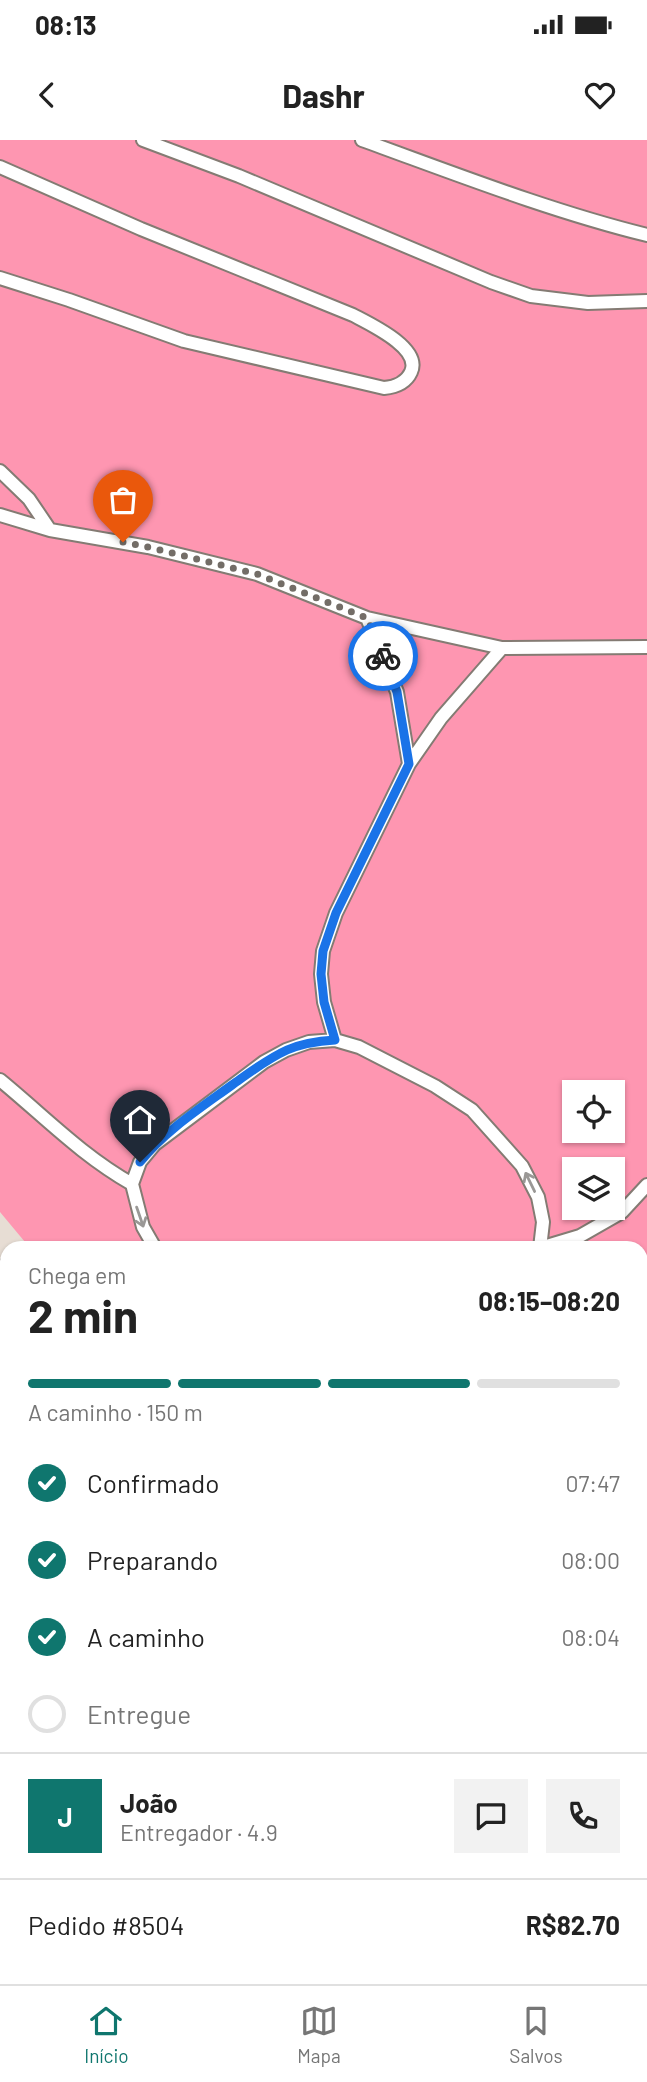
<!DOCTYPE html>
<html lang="pt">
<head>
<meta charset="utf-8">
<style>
  body { margin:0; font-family:Barlow,sans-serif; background:#f2f2f2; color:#222; height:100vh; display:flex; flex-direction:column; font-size:26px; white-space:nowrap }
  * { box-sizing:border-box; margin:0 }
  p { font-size:23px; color:#767676 }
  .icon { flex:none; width:38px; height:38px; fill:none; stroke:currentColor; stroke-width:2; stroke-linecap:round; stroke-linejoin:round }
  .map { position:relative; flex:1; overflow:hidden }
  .drawer { position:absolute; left:0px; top:1101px; width:648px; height:744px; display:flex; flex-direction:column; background:#fff; border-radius:21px 21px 0 0; box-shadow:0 2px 5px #0004 }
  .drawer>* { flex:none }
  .tools { position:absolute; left:562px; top:940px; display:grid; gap:14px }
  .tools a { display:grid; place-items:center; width:63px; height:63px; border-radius:0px; background:#fff; box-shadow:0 2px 5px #0004; font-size:35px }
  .pin { position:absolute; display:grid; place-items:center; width:60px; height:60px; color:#fff; margin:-72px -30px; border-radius:50% 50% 50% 0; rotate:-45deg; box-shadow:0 0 7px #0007 }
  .pin .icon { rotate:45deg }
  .courier { position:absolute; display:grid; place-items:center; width:70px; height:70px; margin:-35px; border:5px solid #1a73e8; border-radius:50%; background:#fff; color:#222; box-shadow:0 2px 9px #0007 }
  .head em { font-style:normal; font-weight:700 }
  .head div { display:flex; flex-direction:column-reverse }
  .head { display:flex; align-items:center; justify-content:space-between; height:119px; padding:0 28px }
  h1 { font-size:46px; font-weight:700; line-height:52px }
  .bar { display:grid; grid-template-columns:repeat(4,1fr); gap:10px 7px; align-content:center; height:84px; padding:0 28px }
  .bar i { height:9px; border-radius:5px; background:#e0e0e0 }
  .bar .selected { background:#0f766e }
  .bar p { grid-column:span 4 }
  .line { display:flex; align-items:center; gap:18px; padding:0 28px; border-top:2px solid #e0e0e0 }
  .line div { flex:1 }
  .round { display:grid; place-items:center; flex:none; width:74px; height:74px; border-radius:0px; background:#f2f2f2 }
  ol { padding:0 28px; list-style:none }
  li { display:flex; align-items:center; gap:21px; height:77px }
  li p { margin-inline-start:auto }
  li .icon { padding:7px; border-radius:50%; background:#0f766e; color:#fff; stroke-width:4 }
  li:last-child { color:#767676 }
  li i { width:38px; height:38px; border:4px solid #e0e0e0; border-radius:50% }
  .status { display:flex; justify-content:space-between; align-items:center; height:49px; padding:0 35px; background:#fff; direction:ltr }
  .status svg { height:19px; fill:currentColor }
  header { display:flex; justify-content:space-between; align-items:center; height:91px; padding:0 28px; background:#fff; font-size:32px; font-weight:700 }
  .tabs { display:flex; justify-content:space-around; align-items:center; height:98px; border-top:2px solid #e0e0e0; background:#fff; font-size:19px; color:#767676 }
  .tabs a { display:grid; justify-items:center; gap:4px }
  .tabs .selected { color:#0f766e }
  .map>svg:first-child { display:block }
</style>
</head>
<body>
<div class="status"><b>08:13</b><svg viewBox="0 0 49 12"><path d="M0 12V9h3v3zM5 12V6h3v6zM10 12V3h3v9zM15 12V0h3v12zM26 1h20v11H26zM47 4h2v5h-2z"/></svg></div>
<header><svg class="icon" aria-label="back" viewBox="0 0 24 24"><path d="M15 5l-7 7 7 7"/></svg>Dashr<svg class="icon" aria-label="heart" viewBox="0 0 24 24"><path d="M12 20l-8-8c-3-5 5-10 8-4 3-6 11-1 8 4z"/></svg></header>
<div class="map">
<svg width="647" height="1844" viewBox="0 0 647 1844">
  <rect width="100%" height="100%" fill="#e7ddd4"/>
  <!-- green -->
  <path fill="#fe96b1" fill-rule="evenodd" d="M0 0H647V1349H640V1108H30L0 1072ZM574 952H612V990H574ZM574 1029H612V1068H574Z"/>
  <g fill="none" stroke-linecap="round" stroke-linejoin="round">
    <!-- stream -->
    <path stroke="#6c8340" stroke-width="9" d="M0 1352 7 1353
      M640 1377H647"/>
    <!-- service casing -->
    <g stroke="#847b73" stroke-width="16">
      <path id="service" d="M143 0 239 36 491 142 531 156 588 163 647 161
        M362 0C456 34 550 71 647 95
        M0 27 141 89 353 175C370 184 422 208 411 232 406 243 395 247 384 248L184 201 69 160 0 138
        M0 331 29 359 50 390
        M0 375 50 390 148 407 257 434 367 478 502 508 647 507
        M367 478 397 552 409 624
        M335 900 324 862 321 834 323 811 336 773 409 624 441 578 502 508
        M0 940C45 977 81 1015 132 1044
        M155 1108 143 1087 132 1044 140 1022 155 1004 264 922 286 910 309 902 335 900 359 907 435 946 472 970 522 1026 538 1057 543 1082 540 1108
        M540 1108 580 1096 622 1072 647 1045"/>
    </g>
    <!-- minor casing -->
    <g stroke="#847b73" stroke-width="28">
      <path id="minor" d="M483 1844 484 1838"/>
    </g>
    <!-- tertiary casing -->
    <g stroke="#847b73" stroke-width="33">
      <path id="tertiary" d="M640 1584 646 1591"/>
    </g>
    <!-- secondary casing -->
    <g stroke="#847b73" stroke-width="37">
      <path id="secondary" d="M0 1137 7 1146
        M0 1206 7 1203
        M640 1528 647 1527
        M0 1534 7 1531
        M0 1652 7 1649
        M0 1764 7 1761"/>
    </g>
    <!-- trunk casing -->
    <g stroke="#fff" stroke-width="42">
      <path id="trunk" d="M0 1270 7 1281
        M0 1433 7 1447
        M128 1838 129 1844
        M213 1838 214 1844"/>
    </g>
    <!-- service -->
    <use href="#service" stroke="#fff" stroke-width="12"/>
    <!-- minor -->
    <use href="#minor" stroke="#fff" stroke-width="24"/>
    <!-- tertiary -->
    <use href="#tertiary" stroke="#fff" stroke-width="30"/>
    <!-- secondary -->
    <use href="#secondary" stroke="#fdf0ec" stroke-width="33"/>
    <!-- trunk -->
    <use href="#trunk" stroke="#f8d6ce" stroke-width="38"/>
  </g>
  <!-- one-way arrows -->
  <defs><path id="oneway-shaft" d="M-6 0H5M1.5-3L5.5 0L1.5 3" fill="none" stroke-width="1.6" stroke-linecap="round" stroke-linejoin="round" transform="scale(1.75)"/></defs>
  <g stroke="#9a9896">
    <use href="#oneway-shaft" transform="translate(530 1042) rotate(-116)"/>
    <use href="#oneway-shaft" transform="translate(140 1077) rotate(71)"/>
  </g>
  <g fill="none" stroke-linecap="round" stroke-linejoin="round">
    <!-- done -->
    <path stroke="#736d67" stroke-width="7" stroke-dasharray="0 12.6" d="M123 402 148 407 257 434 367 478 383 516"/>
    <!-- route -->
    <path stroke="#1a73e8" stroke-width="9" d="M140 1022C165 991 199 969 232 945 249 933 267 919 287 910 303 903 318 901 335 900L324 862 321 834 323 811 336 773 409 624 397 552 383 516"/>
  </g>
</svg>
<div class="tools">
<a><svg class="icon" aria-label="locate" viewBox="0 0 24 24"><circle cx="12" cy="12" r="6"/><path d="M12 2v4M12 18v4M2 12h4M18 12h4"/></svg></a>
<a><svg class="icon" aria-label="layers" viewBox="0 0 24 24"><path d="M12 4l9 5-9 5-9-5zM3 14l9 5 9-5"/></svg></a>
</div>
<div class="pin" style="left:123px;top:402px;background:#ea580c"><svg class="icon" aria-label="bag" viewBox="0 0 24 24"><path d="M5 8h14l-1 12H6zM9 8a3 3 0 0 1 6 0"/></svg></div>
<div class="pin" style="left:140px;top:1022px;background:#1f2937"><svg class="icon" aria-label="home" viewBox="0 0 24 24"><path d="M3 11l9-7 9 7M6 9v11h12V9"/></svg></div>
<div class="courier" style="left:383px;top:516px"><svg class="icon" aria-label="bike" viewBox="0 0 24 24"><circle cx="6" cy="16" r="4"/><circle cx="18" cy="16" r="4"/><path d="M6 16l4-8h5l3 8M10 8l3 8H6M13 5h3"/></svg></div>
<section class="drawer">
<div class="head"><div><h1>2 min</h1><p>Chega em</p></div><em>08:15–08:20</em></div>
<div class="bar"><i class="selected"></i><i class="selected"></i><i class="selected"></i><i></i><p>A caminho · 150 m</p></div>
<ol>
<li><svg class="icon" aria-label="check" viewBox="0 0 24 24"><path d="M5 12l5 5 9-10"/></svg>Confirmado<p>07:47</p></li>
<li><svg class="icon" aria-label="check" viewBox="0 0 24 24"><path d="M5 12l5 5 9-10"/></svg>Preparando<p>08:00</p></li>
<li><svg class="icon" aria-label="check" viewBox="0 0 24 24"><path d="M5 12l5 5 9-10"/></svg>A caminho<p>08:04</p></li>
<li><i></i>Entregue</li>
</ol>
<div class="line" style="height:126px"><b class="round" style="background:#0f766e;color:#fff">J</b><div><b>João</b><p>Entregador · 4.9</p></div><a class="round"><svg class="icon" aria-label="chat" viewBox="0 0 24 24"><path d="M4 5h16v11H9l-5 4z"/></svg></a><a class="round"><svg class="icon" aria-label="phone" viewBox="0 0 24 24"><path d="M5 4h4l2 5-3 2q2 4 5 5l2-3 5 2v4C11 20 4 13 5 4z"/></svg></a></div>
<div class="line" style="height:91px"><div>Pedido #8504</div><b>R$82.70</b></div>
</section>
</div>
<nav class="tabs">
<a class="selected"><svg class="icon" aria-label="home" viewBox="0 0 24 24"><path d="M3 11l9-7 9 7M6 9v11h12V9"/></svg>Início</a>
<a><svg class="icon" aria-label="map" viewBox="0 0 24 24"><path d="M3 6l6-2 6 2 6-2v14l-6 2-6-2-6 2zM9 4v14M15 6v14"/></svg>Mapa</a>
<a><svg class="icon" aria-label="saved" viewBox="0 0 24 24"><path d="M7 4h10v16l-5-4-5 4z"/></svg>Salvos</a>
</nav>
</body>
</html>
